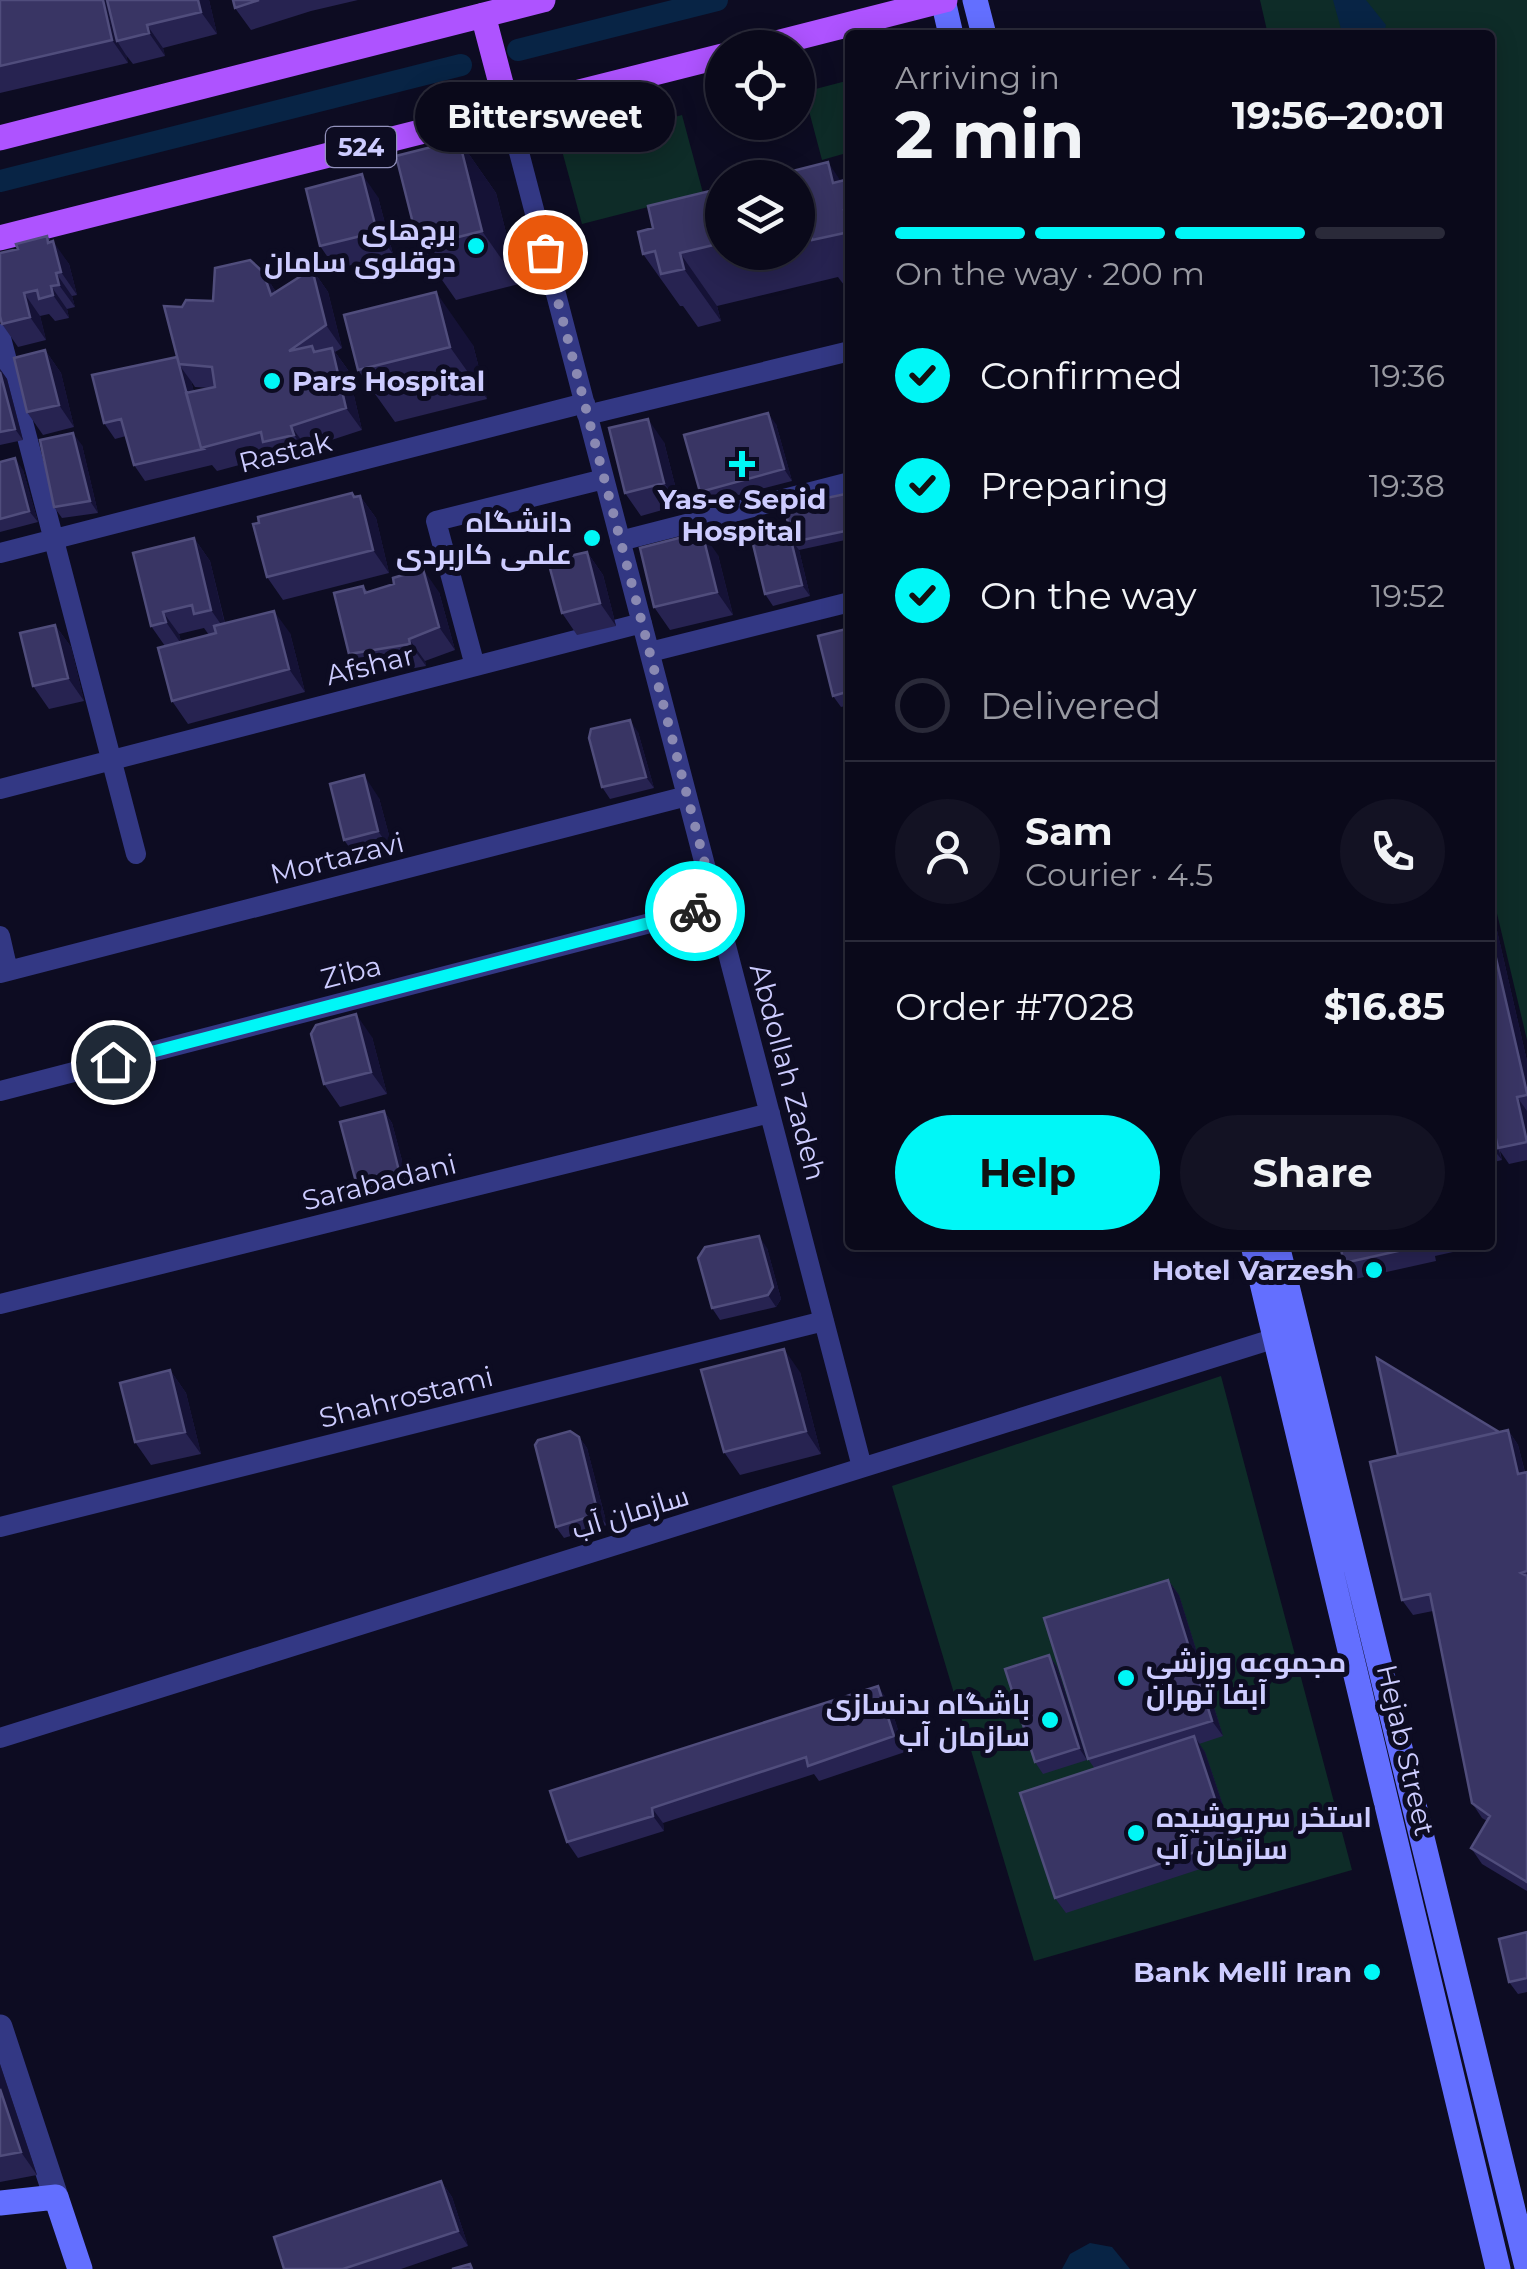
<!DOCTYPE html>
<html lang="en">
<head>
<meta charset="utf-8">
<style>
  body { margin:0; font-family:Montserrat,Cairo,sans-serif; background:#131223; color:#f1f3f6; height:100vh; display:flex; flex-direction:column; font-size:38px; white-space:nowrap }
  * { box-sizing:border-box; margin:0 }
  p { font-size:32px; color:#999aa2 }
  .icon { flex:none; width:55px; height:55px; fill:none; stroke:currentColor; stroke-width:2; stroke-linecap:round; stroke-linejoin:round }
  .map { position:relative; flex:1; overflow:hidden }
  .details { position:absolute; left:845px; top:30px; width:650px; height:1220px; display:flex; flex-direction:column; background:#0a091a; border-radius:10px; box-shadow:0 5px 25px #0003,0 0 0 2px #2a2a39 }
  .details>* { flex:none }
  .fabs { position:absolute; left:705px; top:30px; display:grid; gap:20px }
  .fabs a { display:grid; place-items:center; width:110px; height:110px; border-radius:50%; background:#0a091a; box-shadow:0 5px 25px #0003,0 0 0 2px #2a2a39; font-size:50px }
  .pin { position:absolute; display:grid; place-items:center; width:85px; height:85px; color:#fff; margin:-42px; border:5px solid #fff; border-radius:50%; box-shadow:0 2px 10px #0007 }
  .courier { position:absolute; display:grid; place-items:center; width:100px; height:100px; margin:-50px; border:8px solid #00f7f7; border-radius:50%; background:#fff; color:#222; box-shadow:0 2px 12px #0007 }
  .bubble { position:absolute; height:70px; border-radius:35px; background:#0a091a; box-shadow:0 5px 25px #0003,0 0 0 2px #2a2a39; font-size:32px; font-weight:700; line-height:70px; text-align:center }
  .overview em { font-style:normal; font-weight:700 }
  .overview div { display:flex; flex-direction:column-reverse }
  .overview { display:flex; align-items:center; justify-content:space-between; height:170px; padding:0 50px }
  h1 { font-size:65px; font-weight:700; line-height:75px }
  .bar { display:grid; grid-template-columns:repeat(4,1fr); gap:15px 10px; align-content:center; height:120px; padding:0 50px }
  .bar i { height:12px; border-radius:8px; background:#2a2a39 }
  .bar .on { background:#00f7f7 }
  .bar p { grid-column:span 4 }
  .line { display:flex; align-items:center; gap:25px; padding:0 50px; border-top:2px solid #2a2a39 }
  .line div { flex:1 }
  .round { display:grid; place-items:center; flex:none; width:105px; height:105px; border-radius:52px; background:#131223 }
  ol { padding:0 50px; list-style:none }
  li { display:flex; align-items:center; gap:30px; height:110px }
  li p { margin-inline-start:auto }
  li .icon { padding:10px; border-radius:50%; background:#00f7f7; color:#111; stroke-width:4 }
  li:last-child { color:#999aa2 }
  li i { width:55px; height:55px; border:5px solid #2a2a39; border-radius:50% }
  .cta { display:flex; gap:20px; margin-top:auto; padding:20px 50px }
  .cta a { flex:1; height:115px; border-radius:60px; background:#00f7f7; color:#111; font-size:40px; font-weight:700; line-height:115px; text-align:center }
  .cta a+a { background:#131223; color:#f1f3f6 }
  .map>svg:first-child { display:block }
</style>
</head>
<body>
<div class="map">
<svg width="1527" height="2269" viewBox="0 0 1527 2269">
  <rect width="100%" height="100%" fill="#0d0c22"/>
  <!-- green -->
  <path fill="#0e2c28" d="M1260 0H1527V1040L1490 884V35H1268Z
    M850 80V152L822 160 804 92Z
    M682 115 703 193 582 224 561 147Z
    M1221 1376 1352 1870 1034 1961 892 1486Z"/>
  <!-- water -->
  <path fill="#082445" d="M1333 0H1366L1386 25 1383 35 1341 29Z
    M1090 2243 1112 2247 1130 2269H1062L1070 2254Z"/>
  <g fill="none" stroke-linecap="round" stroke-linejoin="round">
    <!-- canal -->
    <path stroke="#082445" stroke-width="22" d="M518 50 717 0
      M0 181 461 65"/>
    <!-- minor -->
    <path stroke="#333884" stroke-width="20" d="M508 110 862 1467
      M0 334 136 854
      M587 415 850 351
      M620 541 850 482
      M0 553 585 403
      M650 652 850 602
      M475 666 436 521 604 479
      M0 789 642 623
      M0 936 8 971
      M0 973 687 796
      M0 1091 716 906
      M0 1304 770 1113
      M0 1527 824 1321
      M0 1738 1276 1338"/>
    <!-- tertiary -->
    <path stroke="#333884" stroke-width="25" d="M0 2027 56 2197"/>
    <!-- secondary -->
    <path stroke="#636fff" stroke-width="25" d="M943 0 951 35
      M975 0 984 35
      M1253 1245 1498 2269
      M1277 1245 1527 2267
      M0 2203 56 2197 80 2269"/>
    <!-- primary -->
    <path stroke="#ae53ff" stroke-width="25" d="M483 15 508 110
      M757 48 945 0
      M0 138 543 0
      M0 238 722 56"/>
  </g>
  <!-- wall -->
  <path fill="#272351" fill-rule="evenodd" d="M0 0H209L217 34 163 48 165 56 133 64 126 55 128 63 0 93Z
    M233 0H358L311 11 251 30 235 8Z
    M459 140 496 193 519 284 456 300 419 247Z
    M798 178 840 181 850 186V293L838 277 717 306 721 321 698 327 683 306H680L643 254 653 228 722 188V252H798Z
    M378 197 393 254 336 269 320 246Z
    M47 236 69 264 77 295 72 296 75 307 67 309 69 318 55 321 49 314 40 316 46 340 18 347 2 324 18 249Z
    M312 269 328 292 342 348 335 352 348 370 362 430 307 448 310 458 279 465 273 456 217 471 212 465 145 481 134 465 126 436 115 439 104 423 177 357 182 307 213 301 263 272 276 292ZM191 381 195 387 211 388 194 392Z
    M344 315 473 345 487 399 395 422 358 370Z
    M45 350 61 373 74 427 43 435 27 412Z
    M0 369 7 379 23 440 0 445Z
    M776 424 792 481 708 503 700 492Z
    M664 442 680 505 641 516 625 493Z
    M82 445 98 513 62 518 54 507Z
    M0 462 23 470 38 522 0 532Z
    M352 493 355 497 360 496 376 518 389 573 283 600 267 577Z
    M850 493V539L799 550 810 596 773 606 765 594 790 532Z
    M194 538 210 561 225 623 290 633 305 692 188 724 172 701 165 646 151 626ZM204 628 209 635 181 642 179 634Z
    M587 552 603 575 616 626 577 635 562 613Z
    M718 555 733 615 670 630 654 607Z
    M363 586 368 592H439L455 650 425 661 426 666 365 677 349 654Z
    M55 625 71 647 84 701 49 709 33 686Z
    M850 628V705L841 707 833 696Z
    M638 732 654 788 610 799 602 787Z
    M379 798 394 854 360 862 344 840Z
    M1490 900 1527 1061V1160L1509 1164 1500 1151 1502 1160 1490 1163V1118L1492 1120 1490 1112Z
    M372 1037 387 1094 340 1107 324 1084Z
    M384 1111 392 1123 408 1183 364 1194 356 1182Z
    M1340 1245H1451L1453 1252 1435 1256 1436 1261 1355 1279 1344 1263Z
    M767 1248 781 1299 776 1307 720 1320 712 1308Z
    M170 1370 186 1393 201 1454 151 1465 135 1442Z
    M800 1372 821 1454 740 1475 724 1452Z
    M1508 1430 1518 1445 1525 1472H1527V1891L1482 1864 1471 1848 1487 1821 1482 1818 1472 1803 1433 1611 1413 1615 1402 1600 1499 1432Z
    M579 1437 587 1448 607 1525 564 1538 556 1527Z
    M1168 1580 1179 1595 1223 1736 1199 1744 1205 1752 1240 1856 1066 1913 1055 1898 1095 1769 1088 1759Z
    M1049 1655 1057 1667 1087 1760 1043 1774 1035 1762Z
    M889 1702 905 1752 819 1781 814 1774 663 1823 664 1831 578 1858 567 1842Z
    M1527 1932V1992L1518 1994 1509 1982Z
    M0 2064 37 2175 0 2182Z
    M441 2181 452 2197 468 2246 401 2269H284Z"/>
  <!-- shaded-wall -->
  <path fill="#151236" d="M103 0H113L117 41 126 55 128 63 112 40Z
    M198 0H209L217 34 201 12Z
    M147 25 163 48 165 56 149 33Z
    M459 140 496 193 519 284 482 231Z
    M828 162 848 192 845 180 850 186V207L833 183Z
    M362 174 378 197 393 254 377 232Z
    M844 210 850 219V233L849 232Z
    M47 236 54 247 53 241 69 264 77 295 61 272Z
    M680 253 717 306 721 321 684 269Z
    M312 269 328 292 342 348 326 325Z
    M263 272 278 295H271Z
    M56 273 72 296 75 307 59 285Z
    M51 286 67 309 69 318 53 295Z
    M436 292 473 345 487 399 450 347Z
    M24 293 40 316 46 340 30 317Z
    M332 348 348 370 362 430 346 408Z
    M45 350 61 373 74 427 59 405Z
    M180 366 191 381 209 446 202 448Z
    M0 369 7 379 23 440 15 429Z
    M768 413 776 424 792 481 784 469Z
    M648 419 664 442 680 505 664 483Z
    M291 426 307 448 310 458 294 435Z
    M73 433 82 445 98 513 90 501Z
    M15 458 23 470 38 522 29 511Z
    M352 493 363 508 360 496 376 518 389 573 373 550Z
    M788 528 796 540 793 542 799 550 810 596 802 585Z
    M702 532 718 555 733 615 717 592Z
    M194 538 210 561 227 633 211 610Z
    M587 552 603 575 616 626 600 603Z
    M423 569 439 592 455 650 439 627Z
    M274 611 290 633 305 692 289 669Z
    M163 612 179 634 182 645 166 622Z
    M55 625 71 647 84 701 68 678Z
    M409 639 425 661 426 666 410 644Z
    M630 720 638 732 654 788 646 777Z
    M364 775 379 798 394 854 378 831Z
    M1490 900 1527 1061V1093L1490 932Z
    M356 1014 372 1037 387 1094 371 1072Z
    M1517 1097 1527 1111V1142Z
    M384 1111 392 1123 408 1183 399 1171Z
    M1490 1118 1495 1124 1498 1148 1502 1160 1493 1149 1490 1131Z
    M759 1236 767 1248 781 1299 776 1307 768 1295Z
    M784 1349 800 1372 821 1454 806 1431Z
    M170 1370 186 1393 201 1454 185 1432Z
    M1508 1430 1518 1445 1527 1481 1518 1474Z
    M579 1437 587 1448 607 1525 598 1514Z
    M1168 1580 1179 1595 1223 1736 1212 1721Z
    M1049 1655 1057 1667 1087 1760 1079 1748Z
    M878 1686 889 1702 905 1752 894 1736Z
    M1194 1736 1205 1752 1240 1856 1229 1841Z
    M652 1808 663 1823 664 1831 653 1816Z
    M0 2064 37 2175 21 2152 0 2089Z
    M441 2181 452 2197 468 2246 458 2231Z"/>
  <!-- building -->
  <path fill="#393564" stroke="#504d7c" stroke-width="2.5" d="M0 0H103L112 40 0 66Z
    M107 0H198L201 12 147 25 149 33 117 41Z
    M233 0H259L235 8Z
    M459 140 482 231 419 247 396 156Z
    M828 162 833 183 845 180 850 199V208L844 210 849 232 812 240 808 223 798 225V178H765Z
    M362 174 377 232 320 246 306 189Z
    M722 188V243L680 253 684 269 661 274 655 251 643 254 638 232 653 228 648 206Z
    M47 236 48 243 53 241 61 272 56 273 59 285 51 286 53 295 39 299 37 290 24 293 30 317 2 324 0 316V253L18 249 16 244Z
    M250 260 263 272 271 295 312 269 326 325 289 351 312 346 314 352 332 348 346 408 291 426 294 435 263 442 261 432 201 448 186 393 215 387 212 367 179 364 164 306 182 307 186 300 213 301 215 268Z
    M436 292 450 347 358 370 344 315Z
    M45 350 59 405 27 412 14 358Z
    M177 357 201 448 203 449 134 465 121 419 104 423 92 375Z
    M0 372 15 429 0 432Z
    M768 413 784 469 700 492 684 435Z
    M648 419 664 483 625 493 609 428Z
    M73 433 90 501 54 507 40 440Z
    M15 458 29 511 0 519V462Z
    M352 493 354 497 360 496 373 550 267 577 253 524 259 523 258 517Z
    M850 493V530L793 542 784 507Z
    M788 528 802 585 765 594 751 536Z
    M702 532 717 592 654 607 640 548Z
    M194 538 211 610 194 614 192 605 163 612 166 622 151 626 133 553Z
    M587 552 600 603 562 613 548 561Z
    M423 569 439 627 409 639 410 644 349 654 334 593 363 586 365 593 394 584 393 578Z
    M274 611 289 669 172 701 158 648 216 633 214 626Z
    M55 625 68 678 33 686 20 633Z
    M850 628V691L833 696 818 636Z
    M630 720 646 777 602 787 589 738 591 729Z
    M364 775 378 831 344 840 330 784Z
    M1490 932 1527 1093V1095L1517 1097 1527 1142 1498 1148 1490 1112Z
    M356 1014 371 1072 324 1084 311 1034 316 1025Z
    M384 1111 399 1171 356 1182 340 1122Z
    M759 1236 773 1287 768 1295 712 1308 698 1258 705 1247Z
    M1340 1245H1425L1344 1263Z
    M784 1349 806 1431 724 1452 701 1370Z
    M1377 1358 1499 1432 1398 1455Z
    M170 1370 185 1432 135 1442 120 1383Z
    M1508 1430 1518 1474 1527 1472V1571L1521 1573 1527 1576V1882L1471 1848 1490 1816 1472 1803 1430 1594 1402 1600 1370 1462Z
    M570 1431 579 1437 598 1514 556 1527 535 1445 538 1440Z
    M1168 1580 1212 1721 1088 1759 1044 1618Z
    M1049 1655 1079 1748 1035 1762 1005 1669Z
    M878 1686 894 1736 808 1766 806 1757 652 1808 653 1816 567 1842 550 1791Z
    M1194 1736 1229 1841 1055 1898 1020 1793Z
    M1527 1932V1978L1509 1982 1499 1939Z
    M0 2089 21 2152 0 2156Z
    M441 2181 458 2231 343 2269H284L274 2237Z
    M470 2264 472 2269H452Z"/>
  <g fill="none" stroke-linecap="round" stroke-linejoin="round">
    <!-- done -->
    <path stroke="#8a89b2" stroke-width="10" stroke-dasharray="0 18" d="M545 252 716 906 695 911"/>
    <!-- route -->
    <path stroke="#00f7f7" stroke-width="12" d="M113 1062 695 911"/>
  </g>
  <!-- markers -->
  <g fill="#00f7f7" stroke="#0d0c22" stroke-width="4">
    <circle cx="476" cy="246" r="10"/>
    <circle cx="272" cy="381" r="10"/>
    <path d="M737 449h10v10h10v10h-10v10h-10v-10h-10v-10h10z"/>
    <circle cx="592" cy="538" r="10"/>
    <circle cx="1374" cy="1270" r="10"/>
    <circle cx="1126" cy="1678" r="10"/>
    <circle cx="1050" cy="1720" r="10"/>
    <circle cx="1136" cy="1833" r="10"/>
    <circle cx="1372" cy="1972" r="10"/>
  </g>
  <g text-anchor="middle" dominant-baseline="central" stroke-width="10" stroke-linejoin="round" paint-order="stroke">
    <!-- shield labels -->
    <rect fill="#0d0c22" stroke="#9392bd" stroke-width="2.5" x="326" y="127" width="70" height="40" rx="8"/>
    <g font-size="25" font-weight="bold" fill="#cdccff">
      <text x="361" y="147">524</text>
    </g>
    <!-- poi labels -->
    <g font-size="28" font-weight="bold" fill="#cdccff" stroke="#0d0c22" text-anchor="end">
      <text x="456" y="230">برج‌های<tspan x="456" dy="32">دوقلوی سامان</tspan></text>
      <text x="292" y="381" text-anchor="start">Pars Hospital</text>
      <text x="742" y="499" text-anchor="middle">Yas-e Sepid<tspan x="742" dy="32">Hospital</tspan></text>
      <text x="572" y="522">دانشگاه<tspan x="572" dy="32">علمی کاربردی</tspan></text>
      <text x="1354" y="1270">Hotel Varzesh</text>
      <text x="1146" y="1662" text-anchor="start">مجموعه ورزشی<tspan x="1146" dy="32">آبفا تهران</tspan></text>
      <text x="1030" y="1704">باشگاه بدنسازی<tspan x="1030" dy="32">سازمان آب</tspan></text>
      <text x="1156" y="1817" text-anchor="start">استخر سرپوشیده<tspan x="1156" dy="32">سازمان آب</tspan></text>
      <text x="1352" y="1972">Bank Melli Iran</text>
    </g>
    <!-- street labels -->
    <g font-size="28" fill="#cdccff" stroke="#0d0c22">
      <text transform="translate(285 452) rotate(-14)">Rastak</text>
      <text transform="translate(370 665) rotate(-14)">Afshar</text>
      <text transform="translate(337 858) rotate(-14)">Mortazavi</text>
      <text transform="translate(351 972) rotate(-14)">Ziba</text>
      <text transform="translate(788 1072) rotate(75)">Abdollah Zadeh</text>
      <text transform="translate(379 1182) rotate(-14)">Sarabadani</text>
      <text transform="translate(406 1397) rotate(-14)">Shahrostami</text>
      <text transform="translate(630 1512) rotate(-17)">سازمان آب</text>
      <text transform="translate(1406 1750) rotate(77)">Hejab Street</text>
    </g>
  </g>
</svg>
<div class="fabs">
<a><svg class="icon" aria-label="locate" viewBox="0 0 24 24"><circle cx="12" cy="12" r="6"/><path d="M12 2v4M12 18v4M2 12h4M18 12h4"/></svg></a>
<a><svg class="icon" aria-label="layers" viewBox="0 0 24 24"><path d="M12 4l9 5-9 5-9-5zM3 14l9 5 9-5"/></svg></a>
</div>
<div class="pin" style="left:545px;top:252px;background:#ea580c"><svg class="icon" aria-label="bag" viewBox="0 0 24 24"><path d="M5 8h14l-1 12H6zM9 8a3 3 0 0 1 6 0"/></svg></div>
<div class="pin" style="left:113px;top:1062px;background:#1f2937"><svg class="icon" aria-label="home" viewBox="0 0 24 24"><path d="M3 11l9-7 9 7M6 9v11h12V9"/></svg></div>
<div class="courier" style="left:695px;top:911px"><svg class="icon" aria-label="bike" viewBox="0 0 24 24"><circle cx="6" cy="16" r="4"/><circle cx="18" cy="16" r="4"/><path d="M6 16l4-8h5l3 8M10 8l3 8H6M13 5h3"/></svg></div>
<div class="bubble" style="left:415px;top:82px;width:260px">Bittersweet</div>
<section class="details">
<div class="overview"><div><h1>2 min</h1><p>Arriving in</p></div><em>19:56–20:01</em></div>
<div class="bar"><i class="on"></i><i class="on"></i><i class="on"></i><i></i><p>On the way · 200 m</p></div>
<ol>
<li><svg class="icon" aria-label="check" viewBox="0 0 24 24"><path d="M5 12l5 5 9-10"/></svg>Confirmed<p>19:36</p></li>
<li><svg class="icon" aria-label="check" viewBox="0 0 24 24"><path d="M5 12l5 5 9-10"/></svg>Preparing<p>19:38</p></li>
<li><svg class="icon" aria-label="check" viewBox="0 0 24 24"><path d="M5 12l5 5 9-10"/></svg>On the way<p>19:52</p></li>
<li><i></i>Delivered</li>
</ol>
<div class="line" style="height:180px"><a class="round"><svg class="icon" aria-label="person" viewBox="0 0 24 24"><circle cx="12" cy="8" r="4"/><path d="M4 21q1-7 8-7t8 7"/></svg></a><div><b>Sam</b><p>Courier · 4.5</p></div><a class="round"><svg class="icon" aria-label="phone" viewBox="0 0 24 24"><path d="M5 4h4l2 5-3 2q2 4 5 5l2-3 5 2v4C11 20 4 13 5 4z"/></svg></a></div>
<div class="line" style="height:130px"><div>Order #7028</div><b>$16.85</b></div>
<div class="cta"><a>Help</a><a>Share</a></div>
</section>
</div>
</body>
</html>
